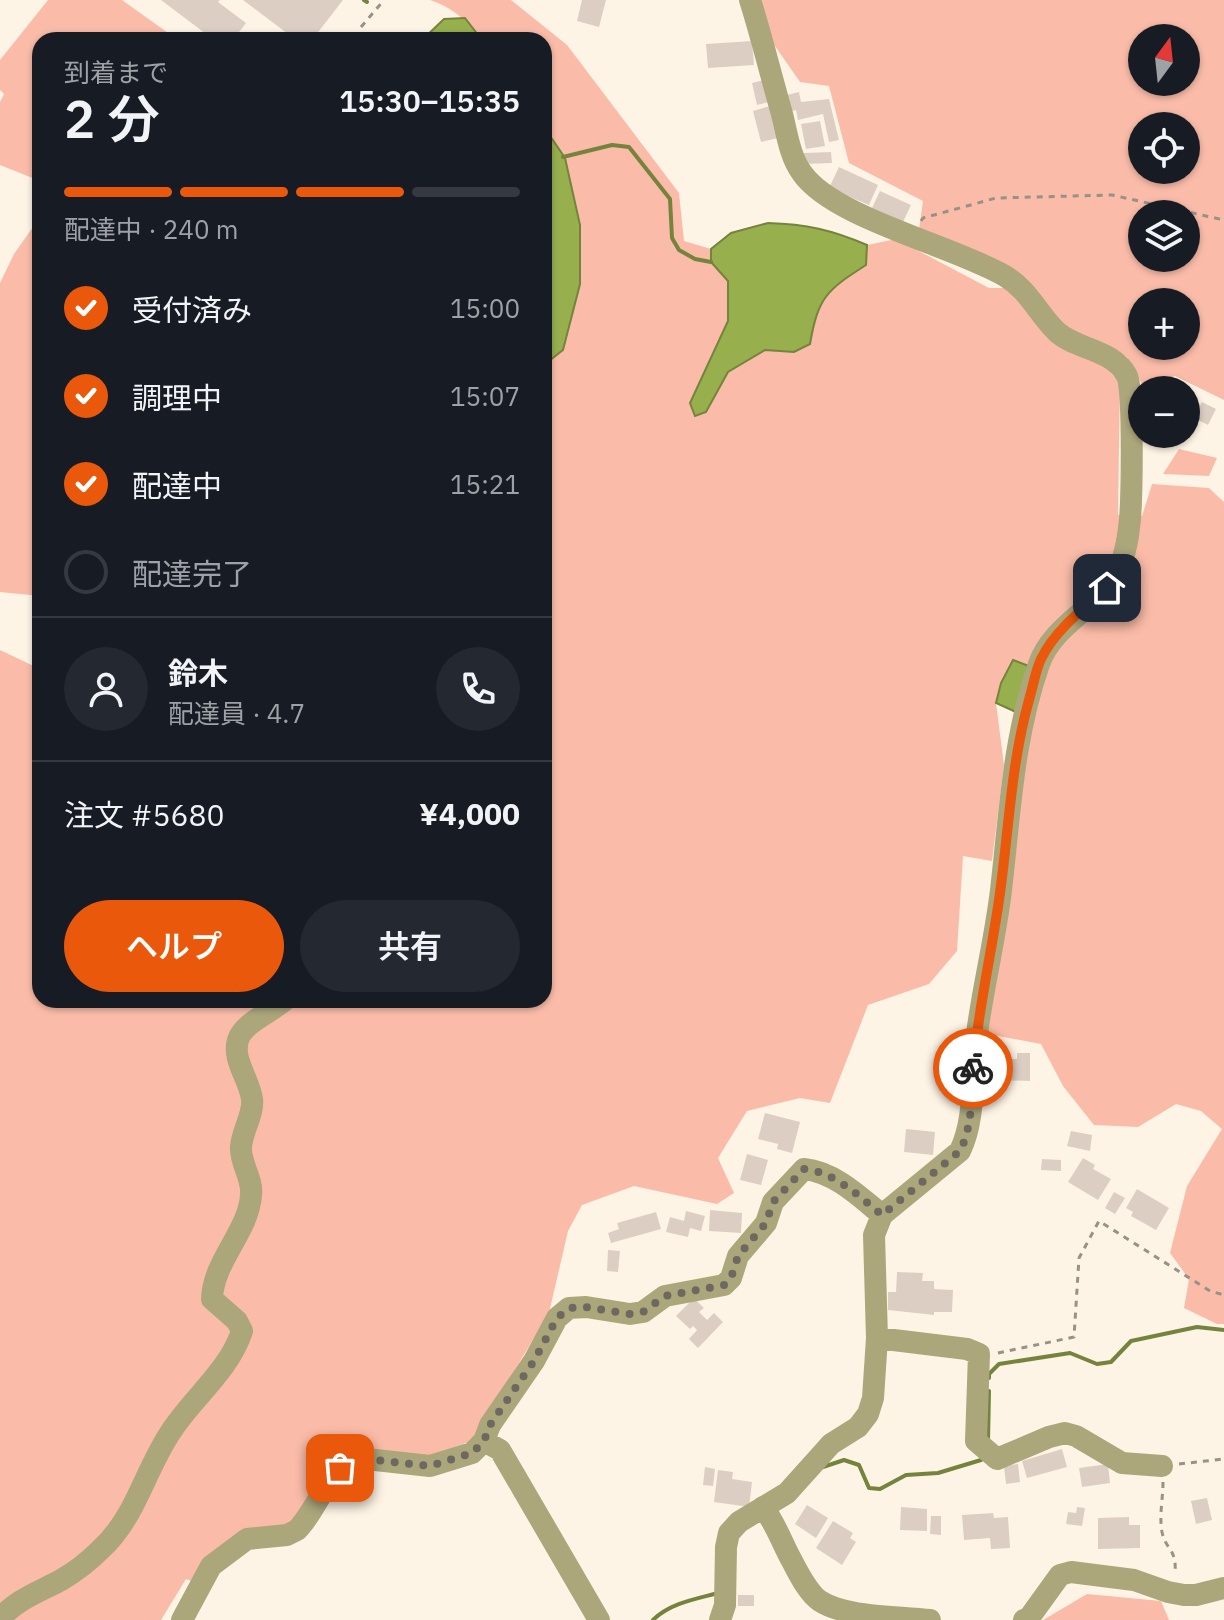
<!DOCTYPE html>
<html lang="ja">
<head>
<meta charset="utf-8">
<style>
  body { margin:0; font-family:"IBM Plex Sans","Noto Sans JP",sans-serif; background:#242831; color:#f1f3f6; height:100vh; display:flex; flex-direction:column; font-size:30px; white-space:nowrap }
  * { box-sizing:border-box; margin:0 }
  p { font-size:26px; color:#9ea1a6 }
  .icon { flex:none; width:44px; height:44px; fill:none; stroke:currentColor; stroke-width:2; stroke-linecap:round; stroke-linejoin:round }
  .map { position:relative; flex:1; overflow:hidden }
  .sheet { position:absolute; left:32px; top:32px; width:520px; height:976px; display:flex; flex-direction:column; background:#171b24; border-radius:24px; box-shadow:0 2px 6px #0004 }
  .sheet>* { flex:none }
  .needle { width:52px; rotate:15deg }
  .fabs { position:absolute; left:1128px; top:24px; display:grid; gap:16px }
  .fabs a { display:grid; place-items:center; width:72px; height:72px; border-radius:50%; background:#171b24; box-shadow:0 2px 6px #0004; font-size:40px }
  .pin { position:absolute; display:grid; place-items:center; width:68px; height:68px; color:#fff; margin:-34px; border-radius:16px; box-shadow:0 4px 12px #0006 }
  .courier { position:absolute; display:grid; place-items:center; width:80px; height:80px; margin:-40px; border:6px solid #ea580c; border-radius:50%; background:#fff; color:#222; box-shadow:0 2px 10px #0007 }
  .overview em { font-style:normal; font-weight:600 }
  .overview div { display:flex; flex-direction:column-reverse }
  .overview { display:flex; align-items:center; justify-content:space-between; height:136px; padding:0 32px }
  h1 { font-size:52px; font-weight:600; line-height:60px }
  .bar { display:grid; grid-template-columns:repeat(4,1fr); gap:12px 8px; align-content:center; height:96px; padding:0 32px }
  .bar i { height:10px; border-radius:6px; background:#363941 }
  .bar .selected { background:#ea580c }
  .bar p { grid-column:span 4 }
  .line { display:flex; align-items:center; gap:20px; padding:0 32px; border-top:2px solid #363941 }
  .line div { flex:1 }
  .round { display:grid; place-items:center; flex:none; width:84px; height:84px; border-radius:42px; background:#242831 }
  ol { padding:0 32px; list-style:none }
  li { display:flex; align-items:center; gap:24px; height:88px }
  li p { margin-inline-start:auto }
  li .icon { padding:8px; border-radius:50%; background:#ea580c; color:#fff; stroke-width:4 }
  li:last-child { color:#9ea1a6 }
  li i { width:44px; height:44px; border:4px solid #363941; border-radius:50% }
  .action { display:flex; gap:16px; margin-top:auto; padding:16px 32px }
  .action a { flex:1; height:92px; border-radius:48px; background:#ea580c; color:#fff; font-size:32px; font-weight:600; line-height:92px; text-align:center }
  .action a+a { background:#242831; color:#f1f3f6 }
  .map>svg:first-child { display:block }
</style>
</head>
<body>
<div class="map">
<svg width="1224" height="1620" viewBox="0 0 1224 1620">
  <rect width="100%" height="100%" fill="#fef4e5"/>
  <!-- green -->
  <path fill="#fabca8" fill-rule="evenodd" d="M48 0H122L178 40H40V181L0 165V102L4 94 0 90V60Z
    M430 0H511L567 45 679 193 684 241 711 249V262L728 281V321L690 403 706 412 728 372 765 350 794 352 810 344C818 297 827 290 866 265L867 245 896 239 989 288H1013L1099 359 1120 383 1118 515 1142 516 1152 484 1209 488 1224 502V1324H1217L1184 1308 1189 1279 1170 1253 1187 1186 1222 1129 1201 1111 1176 1104 1138 1127 1094 1125 1063 1086 1041 1044 983 1033 1016 780 1041 674 996 703 1004 765 992 861 963 856 957 951 929 984 868 1005 830 1103 800 1098 747 1111 718 1158 734 1193 717 1204 634 1186 582 1205 568 1231 549 1313 472 1441 443 1451 441 1457 351 1453 291 1526 194 1582 186 1579 161 1620H0V650L40 669V1000H544V361H549L565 158 544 126V40H482C467 21 454 8 430 0Z
    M759 0H1224V400L1175 376 1144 388 1127 357 1068 332 919 230 923 201 849 163 829 86 800 82 768 36ZM1142 38H1186V82H1142ZM1142 126H1186V170H1142ZM1142 214H1186V258H1142ZM1142 302H1186V346H1142Z
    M40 217V596L0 592V283L14 254Z
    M1179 449 1217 458 1209 476 1163 474Z
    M1087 1594 1161 1601 1169 1620H1043Z"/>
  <!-- water -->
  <path fill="#97b04d" stroke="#74843d" stroke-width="2" d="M465 18 482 40H422L444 19Z
    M544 127 565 158 580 225V284L563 350 549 361H544Z
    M768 223C806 224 832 230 867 245L866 265C827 290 818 297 810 344L794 352 765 350 728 372 706 412 695 416 690 403 728 321V281L711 262V249L731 233Z
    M1013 660 1029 666 1016 712 996 703 1001 683Z"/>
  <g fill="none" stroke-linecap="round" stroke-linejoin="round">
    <!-- stream -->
    <path stroke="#74843d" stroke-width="4" d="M364 0 367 2
      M563 157 612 145 629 147 670 199 672 238 679 250 695 259 711 262
      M989 1378V1374L999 1364 1070 1353 1097 1364 1111 1362 1131 1341 1197 1327 1224 1330
      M988 1442 989 1391
      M823 1467 844 1460 859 1465 869 1488 880 1489 906 1475 938 1473 981 1460 982 1458
      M653 1620C670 1603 696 1599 718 1593"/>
  </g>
  <!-- building -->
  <path fill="#ddcec3" d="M161 0H220L218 2 246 23 233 40H214Z
    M243 0H343L312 40H296Z
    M582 0H606L599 27 577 21Z
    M752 41 754 65 708 68 706 44Z
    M764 80 769 102 757 105 752 83Z
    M799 92 801 102 829 99 839 140 829 142 823 114 798 120 796 110 791 111 787 95Z
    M770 106 778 138 761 142 753 111Z
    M820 121 825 146 806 149 801 124Z
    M831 152 832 163 804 164V153Z
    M839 167 878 185 869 205 829 188Z
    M880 191 911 205 903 222 872 208Z
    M1186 397 1197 403 1186 426Z
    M1202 402 1216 409 1208 425 1194 418Z
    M1017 1053H1030V1081L993 1080 994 1059H1017Z
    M765 1113 800 1122 792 1153 777 1149 778 1144 758 1139Z
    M906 1129 935 1132 933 1155 904 1152Z
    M1071 1131 1092 1135 1090 1151 1067 1146Z
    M747 1154 768 1160 761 1185 740 1180Z
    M1083 1158 1095 1165 1093 1169 1111 1179 1098 1200 1068 1182Z
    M1042 1159 1061 1160V1171L1041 1170Z
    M1137 1189 1169 1208 1156 1230 1131 1216 1133 1212 1126 1208Z
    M1114 1192 1125 1198 1115 1214 1105 1208Z
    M710 1210 742 1213 741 1233 709 1231Z
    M686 1211 705 1216 701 1231 690 1228 688 1237 666 1232 670 1217 684 1221Z
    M656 1212 661 1229 611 1243 608 1233 619 1229 617 1223Z
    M608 1250 620 1251 618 1272 607 1271Z
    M897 1272 923 1273 922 1281H934V1289L953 1290 952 1312H934V1315L888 1310V1292H896Z
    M694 1298 704 1308 699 1312 707 1320 714 1313 723 1322 698 1348 689 1339 697 1330 693 1326 690 1329 676 1316Z
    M1062 1449 1067 1467 1027 1478 1022 1461Z
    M1018 1464 1020 1482 1006 1484 1004 1466Z
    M1108 1464 1110 1483 1082 1487 1079 1468Z
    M705 1467 715 1469 713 1486 703 1485Z
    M718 1470 733 1472 732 1479 752 1482 749 1507 714 1502Z
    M1207 1498 1212 1520 1196 1524 1191 1501Z
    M807 1505 828 1518 816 1538 795 1524Z
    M901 1507 927 1509V1531L900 1530Z
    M1077 1507 1085 1508 1082 1526 1066 1524 1068 1512 1076 1513Z
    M993 1513 994 1518 1008 1517 1010 1548 991 1549 990 1538 964 1540 962 1515Z
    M931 1516H941V1535L930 1534Z
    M1129 1517V1525H1140V1548L1098 1549V1518Z
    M833 1521 853 1533 850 1538 856 1542 842 1565 816 1548Z
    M738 1595H754V1606H738Z"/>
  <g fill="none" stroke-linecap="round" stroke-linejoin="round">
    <!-- path -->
    <path stroke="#989187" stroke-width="3" stroke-dasharray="6 6" stroke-linecap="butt" d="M361 27 384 0
      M921 221 923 218 996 198 1112 195 1224 220
      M998 1353 1074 1337 1079 1258 1099 1221 1210 1291 1224 1295
      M1179 1464 1224 1459
      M1163 1482C1163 1499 1159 1515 1162 1532 1166 1551 1177 1548 1175 1574"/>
    <!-- minor -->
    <path stroke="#aca67b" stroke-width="22" d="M877 1338 967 1349 979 1354 976 1441 997 1459 1049 1437 1065 1433 1076 1436 1122 1463 1162 1466
      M484 1441 500 1450 599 1620
      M763 1507C776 1524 782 1543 792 1561 799 1574 808 1593 820 1601 846 1618 899 1616 930 1620
      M0 1619C15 1600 41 1591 61 1580 75 1572 89 1561 100 1550 136 1518 145 1469 172 1430 194 1397 230 1369 242 1331L237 1321 212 1299C213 1261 249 1231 251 1195 253 1178 240 1164 241 1147 242 1131 254 1114 252 1099 249 1078 232 1060 238 1040 244 1022 272 1012 285 1000
      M182 1620 211 1566 247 1539 287 1535 297 1530C317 1511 329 1466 357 1458L430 1466 472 1453 484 1441 490 1425 534 1361 557 1318 569 1308 586 1307 630 1314 643 1312 665 1296 724 1285 731 1278 738 1256 766 1223 773 1202 804 1169C834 1172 859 1196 882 1215
      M720 1620 725 1605 726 1547 729 1533 739 1522 787 1493 831 1444 858 1427 868 1414 873 1398 877 1338 874 1235 882 1215 960 1151C976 1118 971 1077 976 1041 982 991 995 941 1001 890 1010 813 1013 738 1039 664 1052 627 1091 611 1112 581 1122 566 1127 546 1129 528 1132 508 1134 389 1127 376 1113 349 1077 350 1057 332 1038 314 1029 290 1005 276 954 246 833 218 802 173 790 157 787 134 782 114 771 76 762 38 750 0
      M1024 1620 1029 1618 1060 1575 1071 1572 1134 1580 1168 1592 1184 1595H1196L1224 1588"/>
  </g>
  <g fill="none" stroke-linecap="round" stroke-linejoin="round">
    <!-- done -->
    <path stroke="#6e6960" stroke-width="8" stroke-dasharray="0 14.4" d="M340 1468 357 1458 430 1466 472 1453 484 1441 490 1425 534 1361 557 1318 569 1308 586 1307 630 1314 643 1312 665 1296 724 1285 731 1278 738 1256 766 1223 773 1202 804 1169C834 1172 859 1196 882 1215L960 1151C973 1125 971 1096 973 1068"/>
    <!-- route -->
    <path stroke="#ea580c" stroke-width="10" d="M973 1068C978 1009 992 952 1000 893 1009 828 1011 764 1029 700 1033 687 1035 672 1041 659 1055 630 1083 609 1107 588"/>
  </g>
</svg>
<div class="fabs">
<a><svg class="needle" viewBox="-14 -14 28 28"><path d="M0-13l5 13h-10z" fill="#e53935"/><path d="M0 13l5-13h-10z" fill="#9ea1a6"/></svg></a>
<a><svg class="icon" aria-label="locate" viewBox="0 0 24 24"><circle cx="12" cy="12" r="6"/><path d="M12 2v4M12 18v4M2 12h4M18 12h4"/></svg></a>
<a><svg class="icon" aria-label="layers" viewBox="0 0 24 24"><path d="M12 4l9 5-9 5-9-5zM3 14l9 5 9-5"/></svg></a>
<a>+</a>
<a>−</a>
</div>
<div class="pin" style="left:340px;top:1468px;background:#ea580c"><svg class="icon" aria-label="bag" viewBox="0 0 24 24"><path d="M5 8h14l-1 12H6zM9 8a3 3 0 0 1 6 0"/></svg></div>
<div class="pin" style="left:1107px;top:588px;background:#1f2937"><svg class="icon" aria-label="home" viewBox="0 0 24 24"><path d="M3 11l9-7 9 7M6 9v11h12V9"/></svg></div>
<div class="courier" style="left:973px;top:1068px"><svg class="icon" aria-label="bike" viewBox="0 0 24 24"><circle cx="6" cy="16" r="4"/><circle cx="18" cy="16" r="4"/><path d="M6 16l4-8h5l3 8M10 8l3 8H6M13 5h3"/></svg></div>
<section class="sheet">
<div class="overview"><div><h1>2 分</h1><p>到着まで</p></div><em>15:30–15:35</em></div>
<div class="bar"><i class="selected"></i><i class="selected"></i><i class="selected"></i><i></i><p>配達中 · 240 m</p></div>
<ol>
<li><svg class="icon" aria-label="check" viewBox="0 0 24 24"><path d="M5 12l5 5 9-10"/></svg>受付済み<p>15:00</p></li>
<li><svg class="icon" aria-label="check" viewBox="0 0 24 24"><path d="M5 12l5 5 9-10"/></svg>調理中<p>15:07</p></li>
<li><svg class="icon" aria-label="check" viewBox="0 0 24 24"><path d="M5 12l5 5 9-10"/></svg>配達中<p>15:21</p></li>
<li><i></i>配達完了</li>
</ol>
<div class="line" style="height:144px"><a class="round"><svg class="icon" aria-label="person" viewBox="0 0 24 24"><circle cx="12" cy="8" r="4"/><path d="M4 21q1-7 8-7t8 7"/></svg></a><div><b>鈴木</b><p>配達員 · 4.7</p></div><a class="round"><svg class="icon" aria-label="phone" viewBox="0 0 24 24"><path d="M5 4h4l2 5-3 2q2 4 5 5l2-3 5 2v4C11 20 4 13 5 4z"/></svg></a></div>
<div class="line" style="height:104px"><div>注文 #5680</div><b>¥4,000</b></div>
<div class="action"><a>ヘルプ</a><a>共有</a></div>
</section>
</div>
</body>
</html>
